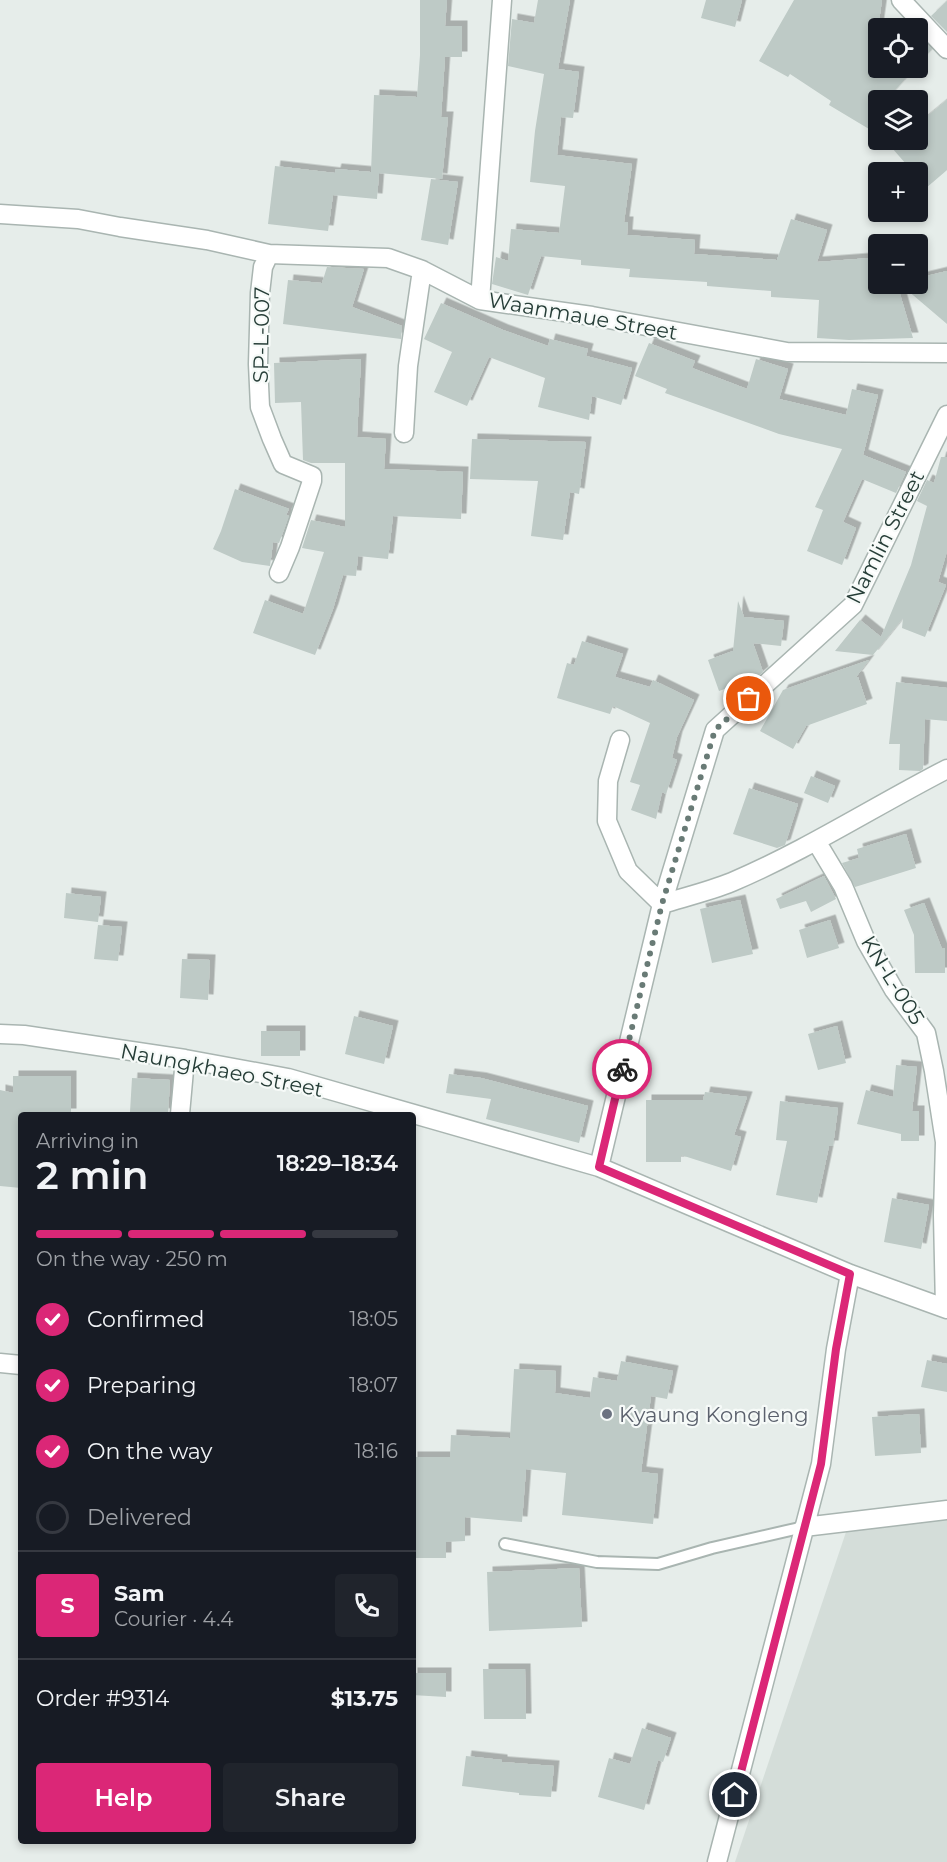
<!DOCTYPE html>
<html lang="en">
<head>
<meta charset="utf-8">
<style>
  body { margin:0; font-family:Montserrat,sans-serif; background:#20242c; color:#f1f3f6; height:100vh; display:flex; flex-direction:column; font-size:22px; white-space:nowrap }
  * { box-sizing:border-box; margin:0 }
  p { font-size:20px; color:#9ea1a6 }
  .icon { flex:none; width:33px; height:33px; fill:none; stroke:currentColor; stroke-width:2; stroke-linecap:round; stroke-linejoin:round }
  .map { position:relative; flex:1; overflow:hidden }
  .details { position:absolute; left:18px; top:1112px; width:398px; height:732px; display:flex; flex-direction:column; background:#171b24; border-radius:6px; box-shadow:0 3px 9px #0003 }
  .details>* { flex:none }
  .controls { position:absolute; left:868px; top:18px; display:grid; gap:12px }
  .controls a { display:grid; place-items:center; width:60px; height:60px; border-radius:6px; background:#171b24; box-shadow:0 3px 9px #0003; font-size:30px }
  .pin { position:absolute; display:grid; place-items:center; width:51px; height:51px; color:#fff; margin:-26px; border:3px solid #fff; border-radius:50%; box-shadow:0 2px 6px #0007 }
  .courier { position:absolute; display:grid; place-items:center; width:60px; height:60px; margin:-30px; border:4px solid #db2777; border-radius:50%; background:#fff; color:#222; box-shadow:0 2px 8px #0007 }
  .summary em { font-style:normal; font-weight:600 }
  .summary div { display:flex; flex-direction:column-reverse }
  .summary { display:flex; align-items:center; justify-content:space-between; height:102px; padding:0 18px }
  h1 { font-size:39px; font-weight:600; line-height:45px }
  .bar { display:grid; grid-template-columns:repeat(4,1fr); gap:9px 6px; align-content:center; height:72px; padding:0 18px }
  .bar i { height:8px; border-radius:4px; background:#363941 }
  .bar .on { background:#db2777 }
  .bar p { grid-column:span 4 }
  .line { display:flex; align-items:center; gap:15px; padding:0 18px; border-top:2px solid #363941 }
  .line div { flex:1 }
  .round { display:grid; place-items:center; flex:none; width:63px; height:63px; border-radius:6px; background:#20242c }
  ol { padding:0 18px; list-style:none }
  li { display:flex; align-items:center; gap:18px; height:66px }
  li p { margin-inline-start:auto }
  li .icon { padding:6px; border-radius:50%; background:#db2777; color:#fff; stroke-width:4 }
  li:last-child { color:#9ea1a6 }
  li i { width:33px; height:33px; border:3px solid #363941; border-radius:50% }
  .cta { display:flex; gap:12px; margin-top:auto; padding:12px 18px }
  .cta a { flex:1; height:69px; border-radius:6px; background:#db2777; color:#fff; font-size:24px; font-weight:600; line-height:69px; text-align:center }
  .cta a+a { background:#20242c; color:#f1f3f6 }
  .map>svg:first-child { display:block }
</style>
</head>
<body>
<div class="map">
<svg width="947" height="1862" viewBox="0 0 947 1862">
  <defs>
    <filter id="shadow"><feDropShadow dx="5.5" dy="-5.5" stdDeviation="0" flood-color="#0004"/></filter>
  </defs>
  <rect width="100%" height="100%" fill="#e6edea"/>
  <!-- built -->
  <path fill="#d4ddd9" d="M947 1520V1862H735L847 1529Z"/>
  <!-- building -->
  <path fill="#becac6" filter="url(#shadow)" d="M420 0H447L445 26H462V57H445L441 117H448L442 179 379 173 377 199 333 195 328 231 268 224 275 166 335 173 336 169 371 172 374 95 417 97 420 55Z
    M538 0H570L558 69 579 72 573 118 561 117 557 155 632 164 624 222H628L627 235 695 240 694 254 777 260 791 219 827 230 817 262 870 258 872 290 897 284 913 338 849 340 817 338 819 300 771 297V291L707 286V282L629 277 630 269 581 265V260L541 256 528 295 492 284 496 257 508 261 511 229 559 233 565 186 530 182 535 131 544 74 508 66 512 19 534 23Z
    M706 0H742L735 27 701 18Z
    M794 0H882L875 50 879 46V68H915L886 100H879V135L829 105 831 101 790 74 788 77 759 61Z
    M947 1V32L931 16Z
    M918 35 932 49 918 64Z
    M947 100V170L926 188 918 179V172H913L885 140H918V124Z
    M431 179 458 182 448 245 421 240Z
    M327 267 364 269 352 307 402 326 401 339 283 324 288 280 322 283Z
    M947 271V324L900 284H918V278Z
    M441 303 503 330 548 346 550 339 588 349 586 356 632 368 621 405 592 396 589 420 538 407 545 378 489 357 467 406 434 392 452 352 424 339Z
    M649 343 695 361 692 368 747 389 756 359 788 369 779 399 846 415 852 389 878 395 863 455 906 472 896 493 862 479 843 522 856 528 842 565 807 551 823 510 815 507 842 449 779 434 665 393 667 389 635 376Z
    M361 359 357 437 386 439 384 469 463 472 461 519 393 516 388 559 358 556 356 576 343 575 333 609 315 655 253 633 265 600 303 614 324 552 302 548 311 520 345 527V463H311L303 460 301 402 275 403 274 363Z
    M472 439 586 442 579 494 570 492 563 540 531 536 538 481 470 479Z
    M941 457H947V551L938 582 946 585 925 637 902 628 903 618 873 655 835 651 860 620 881 637 911 565 927 506 917 501 927 480 934 483Z
    M235 489 289 509 286 515 289 516 279 543 273 542 270 566 242 562 213 549 221 531Z
    M738 601 744 617 784 621 781 646 753 643 763 672 756 678 719 691 708 660 733 651Z
    M582 641 623 654 615 677 650 687 653 680 694 700 677 737 672 758 677 760 666 794 662 792 656 819 631 810 640 785 630 782 650 723 613 706 610 714 557 698 567 663 574 665Z
    M869 660 856 677H858L867 704 806 726 793 749 760 731 783 690Z
    M896 682 947 688V721L925 719 923 769 920 771 899 770 900 744H889Z
    M811 776 835 786 828 803 804 793Z
    M749 788 798 804 785 845 777 848 733 834Z
    M906 834 916 868 855 887 842 863 859 858 857 849Z
    M824 876 836 899 811 912 806 901 780 909 776 899Z
    M66 893 101 897 98 922 64 918Z
    M740 900 753 954 712 963 700 909Z
    M924 903 942 949 945 948V973H915L914 935 904 910Z
    M830 920 839 948 807 958 799 930Z
    M98 925 122 927 118 961 94 959Z
    M182 959 210 960 208 1000 180 998Z
    M354 1016 393 1026 384 1064 345 1054Z
    M837 1026 846 1063 818 1070 808 1034Z
    M261 1031H300V1056H261Z
    M896 1065 917 1067 912 1111H919V1141H901V1134L857 1124 866 1090 893 1097Z
    M449 1074 481 1078 588 1106 579 1143 486 1119 491 1099 446 1093Z
    M13 1076H71V1114H21V1188L0 1186V1090L13 1093Z
    M132 1078 170 1080 168 1114 130 1112Z
    M705 1092 747 1097 734 1135 741 1137 731 1171 681 1155V1162H646V1100H703Z
    M780 1101 838 1108 833 1146H829L817 1203 776 1195 787 1141 776 1140Z
    M892 1198 929 1205 921 1249 884 1242Z
    M927 1360 947 1364V1392L921 1387Z
    M621 1361 673 1371 667 1399 651 1396 641 1472 658 1474 653 1524 562 1515 566 1473 526 1469 522 1522 465 1517V1541L446 1542V1558H412V1457H450L451 1435 510 1438 514 1369 556 1371 555 1393 590 1398 593 1377 617 1381Z
    M919 1414 921 1453 875 1456 872 1417Z
    M579 1568 582 1627 489 1631 487 1572Z
    M483 1669H525L526 1719H484Z
    M412 1673H446V1697L412 1695Z
    M642 1728 671 1738 663 1762 658 1760 644 1810 598 1797 609 1758 630 1764Z
    M466 1756 502 1760V1762L554 1766 551 1797 519 1795V1793L462 1786Z"/>
  <g fill="none" stroke-linecap="round" stroke-linejoin="round">
    <!-- lane casing -->
    <g stroke="#a9b5b1" stroke-width="14">
      <path id="lane" d="M505 1544 597 1562 658 1564 712 1548 804 1527"/>
    </g>
    <!-- street casing -->
    <g stroke="#a9b5b1" stroke-width="21">
      <path id="street" d="M502 0 480 300 592 316 787 352 947 353
        M901 0 947 49
        M0 214 78 219 120 227 207 240 269 254
        M404 433 408 366 422 270
        M279 573 290 547 312 481V476L283 464 272 439 260 407 258 364 260 293 263 267 269 254 388 258 422 270 480 300
        M620 740 608 781 607 821 628 871 662 904C685 897 710 891 732 882 807 850 875 806 947 769
        M816 841 843 886 866 941 894 990 926 1033 934 1071 945 1142 943 1215 945 1308
        M0 1034 24 1035 185 1059 288 1078 599 1167 850 1274 947 1309
        M180 1114 185 1059
        M599 1167 662 904 715 730 853 605 947 415
        M0 1363 21 1365
        M804 1527 947 1510
        M717 1862 821 1464 836 1349 850 1274"/>
    </g>
    <!-- lane -->
    <use href="#lane" stroke="#fff" stroke-width="10"/>
    <!-- street -->
    <use href="#street" stroke="#fff" stroke-width="18"/>
  </g>
  <g fill="none" stroke-linecap="round" stroke-linejoin="round">
    <!-- done -->
    <path stroke="#697b76" stroke-width="6" stroke-dasharray="0 10.8" d="M622 1069 662 904 715 730 749 699"/>
    <!-- route -->
    <path stroke="#db2777" stroke-width="8" d="M622 1069 599 1167 850 1274 836 1349 821 1464 735 1795"/>
  </g>
  <!-- markers -->
  <circle fill="#6b7280" stroke="#f6faf8" stroke-width="2" cx="607" cy="1414" r="6"/>
  <g text-anchor="middle" dominant-baseline="central" stroke-width="4.5" stroke-linejoin="round" paint-order="stroke">
    <!-- street labels -->
    <g font-size="21" fill="#263d37" stroke="#f6faf8">
      <text transform="translate(583 316) rotate(10)">Waanmaue Street</text>
      <text transform="translate(261 335) rotate(-89)">SP-L-007</text>
      <text transform="translate(885 537) rotate(-63)">Namlin Street</text>
      <text transform="translate(893 980) rotate(58)">KN-L-005</text>
      <text transform="translate(222 1070) rotate(11)">Naungkhaeo Street</text>
    </g>
    <!-- worship labels -->
    <g font-size="21" fill="#5b616d" stroke="#f6faf8" text-anchor="start">
      <text x="619" y="1414">Kyaung Kongleng</text>
    </g>
  </g>
</svg>
<div class="controls">
<a><svg class="icon" aria-label="locate" viewBox="0 0 24 24"><circle cx="12" cy="12" r="6"/><path d="M12 2v4M12 18v4M2 12h4M18 12h4"/></svg></a>
<a><svg class="icon" aria-label="layers" viewBox="0 0 24 24"><path d="M12 4l9 5-9 5-9-5zM3 14l9 5 9-5"/></svg></a>
<a>+</a>
<a>−</a>
</div>
<div class="pin" style="left:749px;top:699px;background:#ea580c"><svg class="icon" aria-label="bag" viewBox="0 0 24 24"><path d="M5 8h14l-1 12H6zM9 8a3 3 0 0 1 6 0"/></svg></div>
<div class="pin" style="left:735px;top:1795px;background:#1f2937"><svg class="icon" aria-label="home" viewBox="0 0 24 24"><path d="M3 11l9-7 9 7M6 9v11h12V9"/></svg></div>
<div class="courier" style="left:622px;top:1069px"><svg class="icon" aria-label="bike" viewBox="0 0 24 24"><circle cx="6" cy="16" r="4"/><circle cx="18" cy="16" r="4"/><path d="M6 16l4-8h5l3 8M10 8l3 8H6M13 5h3"/></svg></div>
<section class="details">
<div class="summary"><div><h1>2 min</h1><p>Arriving in</p></div><em>18:29–18:34</em></div>
<div class="bar"><i class="on"></i><i class="on"></i><i class="on"></i><i></i><p>On the way · 250 m</p></div>
<ol>
<li><svg class="icon" aria-label="check" viewBox="0 0 24 24"><path d="M5 12l5 5 9-10"/></svg>Confirmed<p>18:05</p></li>
<li><svg class="icon" aria-label="check" viewBox="0 0 24 24"><path d="M5 12l5 5 9-10"/></svg>Preparing<p>18:07</p></li>
<li><svg class="icon" aria-label="check" viewBox="0 0 24 24"><path d="M5 12l5 5 9-10"/></svg>On the way<p>18:16</p></li>
<li><i></i>Delivered</li>
</ol>
<div class="line" style="height:108px"><b class="round" style="background:#db2777;color:#fff">S</b><div><b>Sam</b><p>Courier · 4.4</p></div><a class="round"><svg class="icon" aria-label="phone" viewBox="0 0 24 24"><path d="M5 4h4l2 5-3 2q2 4 5 5l2-3 5 2v4C11 20 4 13 5 4z"/></svg></a></div>
<div class="line" style="height:78px"><div>Order #9314</div><b>$13.75</b></div>
<div class="cta"><a>Help</a><a>Share</a></div>
</section>
</div>
</body>
</html>
